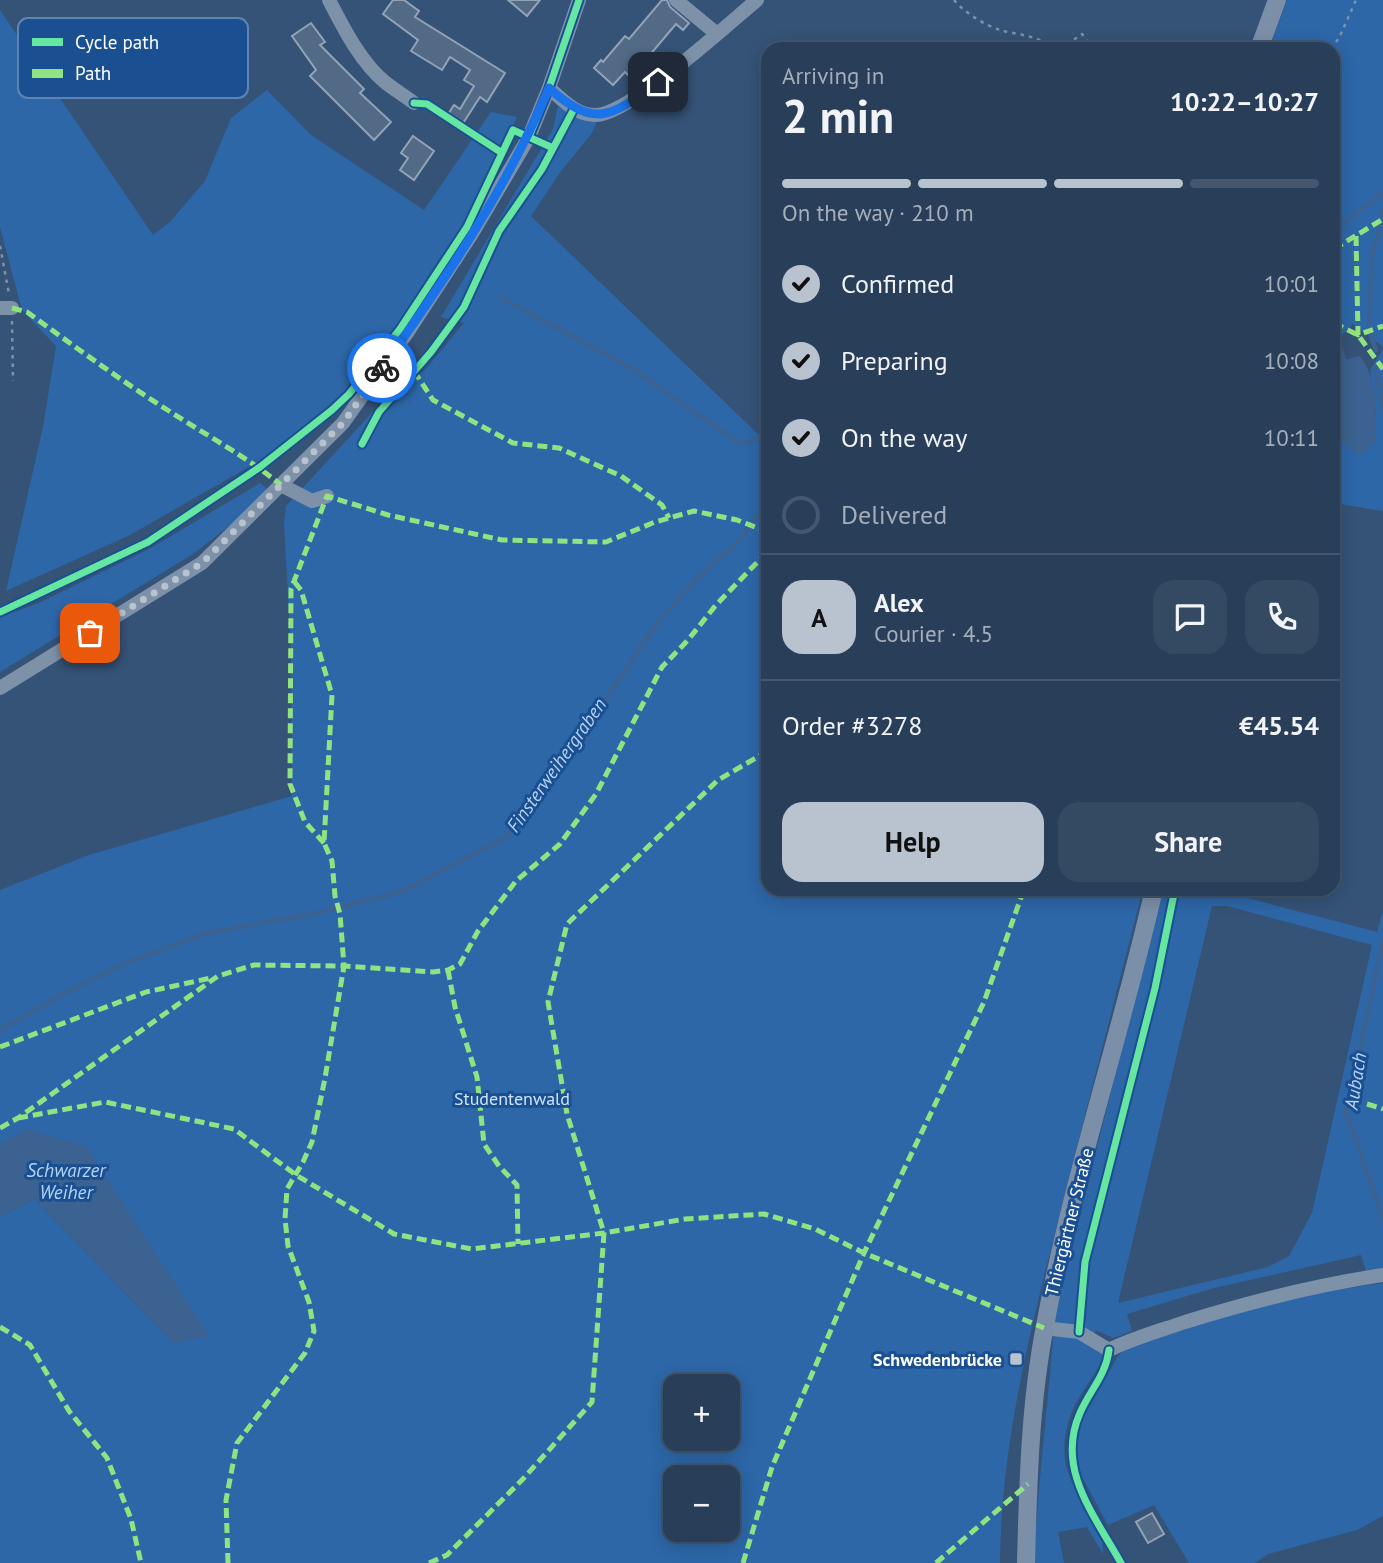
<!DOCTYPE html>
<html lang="en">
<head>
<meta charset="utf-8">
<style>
  body { margin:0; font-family:"PT Sans",sans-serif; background:#344962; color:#f1f3f6; height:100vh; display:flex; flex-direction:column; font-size:26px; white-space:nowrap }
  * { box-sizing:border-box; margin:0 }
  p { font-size:23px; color:#a5aeba }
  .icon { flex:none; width:38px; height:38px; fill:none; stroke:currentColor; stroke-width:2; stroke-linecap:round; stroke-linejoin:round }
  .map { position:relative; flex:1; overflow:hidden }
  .side { position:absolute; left:761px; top:42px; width:579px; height:854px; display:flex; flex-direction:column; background:#283e59; border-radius:21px; box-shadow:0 4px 18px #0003,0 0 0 2px #44576f }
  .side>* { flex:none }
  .tools { position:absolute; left:663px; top:1374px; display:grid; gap:14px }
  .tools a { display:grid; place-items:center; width:77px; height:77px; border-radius:14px; background:#283e59; box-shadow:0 4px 18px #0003,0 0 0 2px #44576f; font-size:35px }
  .pin { position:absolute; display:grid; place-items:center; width:60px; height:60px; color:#fff; margin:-30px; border-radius:14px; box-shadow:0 4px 10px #0006 }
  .courier { position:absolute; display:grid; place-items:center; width:70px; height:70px; margin:-35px; border:5px solid #1a73e8; border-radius:50%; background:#fff; color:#222; box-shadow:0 2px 9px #0007 }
  .overview em { font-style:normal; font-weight:600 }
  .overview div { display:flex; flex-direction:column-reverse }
  .overview { display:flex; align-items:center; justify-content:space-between; height:119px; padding:0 21px }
  h1 { font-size:46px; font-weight:600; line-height:52px }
  .bar { display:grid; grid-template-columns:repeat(4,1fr); gap:10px 7px; align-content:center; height:84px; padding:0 21px }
  .bar i { height:9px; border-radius:5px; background:#44576f }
  .bar .on { background:#b8c3cf }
  .bar p { grid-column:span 4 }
  .line { display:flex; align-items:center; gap:18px; padding:0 21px; border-top:2px solid #44576f }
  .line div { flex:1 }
  .round { display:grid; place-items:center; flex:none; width:74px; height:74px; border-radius:21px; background:#344962 }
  ol { padding:0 21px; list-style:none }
  li { display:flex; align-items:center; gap:21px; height:77px }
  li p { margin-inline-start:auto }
  li .icon { padding:7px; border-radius:50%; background:#b8c3cf; color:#111; stroke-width:4 }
  li:last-child { color:#a5aeba }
  li i { width:38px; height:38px; border:4px solid #44576f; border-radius:50% }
  .primary-button { display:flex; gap:14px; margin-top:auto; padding:14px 21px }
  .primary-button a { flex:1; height:80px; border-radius:21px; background:#b8c3cf; color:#111; font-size:28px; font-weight:600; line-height:80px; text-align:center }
  .primary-button a+a { background:#344962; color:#f1f3f6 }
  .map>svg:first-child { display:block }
</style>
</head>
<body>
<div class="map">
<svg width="1383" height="1563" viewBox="0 0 1383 1563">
  <rect width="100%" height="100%" fill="#355377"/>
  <!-- green -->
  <path fill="#2d67a8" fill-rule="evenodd" d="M1287 0H1383V347L1353 324 1335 342 1334 353V49H1269Z
    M0 10 153 235 170 222 205 181 231 118 267 90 311 135 424 210 491 112 517 117 465 225 398 327 347 390 282 445 254 464 130 535 6 591 43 427 56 346 22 310 0 227Z
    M558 106 588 122 597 121 592 133 561 171 531 216 759 435 768 433V889H1143C1116 994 1089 1098 1063 1203 1032 1321 1001 1441 1000 1563H0V1217L35 1199 173 1343 0 1144V890L89 855 292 796 291 650 284 523 286 506 392 391 425 370 464 323 441 317 553 129ZM676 1386H728V1438H676ZM676 1477H728V1530H676Z
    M1383 349V511L1334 503V434L1335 437 1376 411 1370 370Z
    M260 483 266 488 268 496 193 554 0 672V617L39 603 151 548Z
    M1162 889H1213L1377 932 1383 911V1269L1366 1271 1361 1255 1214 1288 1127 1314 1132 1331 1113 1338 1096 1330 1092 1343 1103 1354C1099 1371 1089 1381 1080 1396 1069 1414 1062 1438 1065 1459 1069 1493 1105 1523 1103 1554L1087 1527 1058 1532 1064 1563H1034C1038 1480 1049 1397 1055 1314ZM1212 906H1227L1372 945 1312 1213 1289 1256 1268 1267 1118 1303Z
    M1383 1283V1516L1357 1530 1268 1554 1255 1563H1189L1154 1505 1108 1525 1081 1475 1075 1450 1081 1422 1118 1356 1126 1349 1223 1316 1294 1296Z"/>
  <!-- water -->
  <path fill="#3b6290" d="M1360 356C1379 382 1376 411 1375 442L1359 456 1334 434V367L1344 360Z
    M26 1129 86 1146 209 1336 173 1343 35 1199 0 1217V1144Z"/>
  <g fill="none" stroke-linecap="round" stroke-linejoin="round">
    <!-- stream -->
    <path stroke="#3b6290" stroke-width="4.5" d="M1382 216 1383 210
      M1334 231 1383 193
      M502 298 633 369 740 444 768 436
      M1369 327 1372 256 1380 225
      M1334 330 1344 360
      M1370 334 1376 350
      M1375 366 1383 410
      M1383 942 1346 1112 1383 1218
      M0 1030 59 996 123 964 206 933 308 915 403 891 506 837 536 796 563 752 589 724 657 623 695 581 740 539 768 502"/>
  </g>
  <!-- building -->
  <path fill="#526a86" stroke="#92a3b8" stroke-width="2" d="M393 0H404L419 11 415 17 505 73 487 102 480 97 460 128 451 123 453 120 447 116 454 105 460 109 474 86 464 80 470 70 450 57 442 70 411 51 418 40 383 14Z
    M508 0H540L527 16Z
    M662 0H667L670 7 689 23 683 30 676 24 649 56 646 54 628 75 625 72 613 85 594 68 601 60 603 62 625 36 629 39Z
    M311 23 325 42 320 45 364 89 360 93 391 122 374 140 310 76 316 70 292 36Z
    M413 136 434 151 414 180 400 170 408 158 401 153Z
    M1152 1513 1164 1534 1148 1543 1136 1522Z"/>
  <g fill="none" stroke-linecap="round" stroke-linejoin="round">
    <!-- path -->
    <path stroke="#7d92a9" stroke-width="2.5" stroke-dasharray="3.5 5" stroke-linecap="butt" d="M954 0C964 12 984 25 1000 30 1017 35 1040 35 1052 49
      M1060 49 1082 34 1092 48 1090 49
      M1331 49 1339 38 1356 0
      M0 246 9 294
      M12 321 13 381"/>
    <!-- minor -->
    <path stroke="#7d92a9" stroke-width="14" d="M329 0C344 29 361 63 386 83 395 90 405 96 414 103
      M676 0 717 34
      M549 88C563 100 576 115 595 115 628 116 728 24 757 0
      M0 308H12
      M281 485 312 501 327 496
      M0 688 202 563 343 423 407 333 473 232 529 137 549 88 579 0
      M1044 1328 1079 1332 1109 1350C1133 1338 1159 1331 1185 1322 1249 1302 1316 1285 1383 1275"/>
    <!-- major -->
    <path stroke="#7c8fa8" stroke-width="18" d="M1259 49 1277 0
      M1026 1563C1028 1484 1030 1403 1045 1326 1072 1178 1121 1035 1154 889"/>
    <!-- quiet -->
    <path stroke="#91e382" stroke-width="5" stroke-dasharray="10 5" stroke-linecap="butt" d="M1356 236 1358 335 1383 326
      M1334 249 1383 219
      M12 308 27 312C74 346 120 380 169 411 206 435 247 457 281 485
      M1334 323 1358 335 1383 369
      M414 371 433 400 513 443 559 448 621 476 662 505 669 518
      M324 843 305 822 290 784 291 589 327 496 388 515 502 540 606 542 655 522 694 511 737 520 768 532
      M448 970 455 1007 477 1077 484 1144 499 1166 517 1185 518 1244
      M0 1047 146 992 211 978
      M1367 1104 1383 1109
      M18 1118 105 1102 234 1129 296 1175 394 1234 472 1249 604 1233 685 1219 764 1214 815 1229 864 1253 1044 1328
      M0 1128 18 1118 218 976 254 965 344 966 433 972 448 970 460 964 478 931 516 881 560 844 596 794 662 667 688 640 716 605 768 551
      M0 1327 30 1345 69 1411 107 1458 131 1519 141 1563
      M228 1563 226 1500 237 1443 305 1353 314 1331 309 1302 288 1246 285 1219 287 1189 303 1162 312 1142 325 1078 344 966 340 914 335 896 332 861 324 843 332 695 301 590 293 580
      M429 1563 447 1555 522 1480 592 1402 604 1233 567 1114 548 1002 567 924 718 780 768 751
      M743 1563 772 1467 864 1253 984 1002 1024 889
      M936 1563 1028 1484"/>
    <!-- cycleway casing -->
    <g stroke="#1a5092" stroke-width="11">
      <path id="cycleway" d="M414 103 427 104 502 153
        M529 137 549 88 579 0
        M362 444 379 412 431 352 464 307 499 231 542 169 574 109
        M0 612 148 542 260 467 332 410 349 394 400 329 467 227 513 130 553 148
        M1079 1332 1085 1262 1155 988 1175 889
        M1109 1350C1106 1375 1090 1390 1080 1413 1055 1469 1095 1516 1121 1563"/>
    </g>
    <!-- cycleway -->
    <use href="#cycleway" stroke="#66e7a1" stroke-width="7"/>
  </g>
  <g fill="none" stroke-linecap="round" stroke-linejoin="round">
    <!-- done -->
    <path stroke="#b8c3cf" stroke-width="7" stroke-dasharray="0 12.6" d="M90 633 202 563 343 423 382 368"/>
    <!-- route -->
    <path stroke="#1a73e8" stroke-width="9" d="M382 368C445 280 507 188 549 88 596 130 612 116 658 82"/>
  </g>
  <!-- markers -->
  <rect fill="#b8c3cf" stroke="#1a5092" stroke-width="2.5" x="1009" y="1352" width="14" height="14" rx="3.5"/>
  <g text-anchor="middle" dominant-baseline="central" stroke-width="6" stroke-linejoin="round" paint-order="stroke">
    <!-- park labels -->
    <g font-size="18" fill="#d0e4fb" stroke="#1a5092">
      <text x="512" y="1098">Studentenwald</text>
    </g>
    <!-- street labels -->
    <g font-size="18" fill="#fff" stroke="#1a5092">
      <text transform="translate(1069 1222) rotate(-76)">Thiergärtner Straße</text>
    </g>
    <!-- poi labels -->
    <g font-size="18" font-weight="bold" fill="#fff" stroke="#1a5092" text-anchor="end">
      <text x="1002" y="1359">Schwedenbrücke</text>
    </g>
    <!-- water labels -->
    <g font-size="19" font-style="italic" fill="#b6d4f6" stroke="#1a5092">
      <text transform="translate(556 765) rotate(-55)">Finsterweihergraben</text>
      <text transform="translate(1355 1081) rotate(-81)">Aubach</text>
      <text x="66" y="1170">Schwarzer<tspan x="66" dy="22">Weiher</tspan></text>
    </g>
  </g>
  <!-- legend -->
  <rect x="18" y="18" width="230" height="80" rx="10" fill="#1a5092" stroke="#5f84b3" stroke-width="2"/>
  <rect x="32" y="38" width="31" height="8" fill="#66e7a1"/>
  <rect x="32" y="69" width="31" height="9" fill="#91e382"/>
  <g font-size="19" fill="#fff">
    <text x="75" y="49">Cycle path</text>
    <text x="75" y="80">Path</text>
  </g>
</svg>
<div class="tools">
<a>+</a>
<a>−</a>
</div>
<div class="pin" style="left:90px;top:633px;background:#ea580c"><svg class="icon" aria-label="bag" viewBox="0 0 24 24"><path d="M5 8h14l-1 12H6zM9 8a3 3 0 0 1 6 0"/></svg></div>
<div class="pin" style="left:658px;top:82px;background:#1f2937"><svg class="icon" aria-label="home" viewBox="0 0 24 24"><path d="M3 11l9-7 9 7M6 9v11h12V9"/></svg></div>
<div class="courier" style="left:382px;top:368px"><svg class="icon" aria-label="bike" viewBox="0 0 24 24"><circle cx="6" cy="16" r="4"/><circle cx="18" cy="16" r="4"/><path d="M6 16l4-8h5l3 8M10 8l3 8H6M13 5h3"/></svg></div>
<section class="side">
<div class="overview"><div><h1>2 min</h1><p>Arriving in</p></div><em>10:22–10:27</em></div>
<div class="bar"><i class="on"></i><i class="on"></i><i class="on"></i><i></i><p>On the way · 210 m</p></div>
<ol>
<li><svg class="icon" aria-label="check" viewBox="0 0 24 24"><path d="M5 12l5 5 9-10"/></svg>Confirmed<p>10:01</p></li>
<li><svg class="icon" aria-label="check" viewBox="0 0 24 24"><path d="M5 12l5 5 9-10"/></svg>Preparing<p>10:08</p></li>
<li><svg class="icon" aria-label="check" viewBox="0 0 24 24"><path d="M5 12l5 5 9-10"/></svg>On the way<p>10:11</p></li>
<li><i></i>Delivered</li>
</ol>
<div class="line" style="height:126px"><b class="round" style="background:#b8c3cf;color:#111">A</b><div><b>Alex</b><p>Courier · 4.5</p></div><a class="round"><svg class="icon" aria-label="chat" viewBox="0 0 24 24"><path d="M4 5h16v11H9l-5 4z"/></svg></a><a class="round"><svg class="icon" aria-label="phone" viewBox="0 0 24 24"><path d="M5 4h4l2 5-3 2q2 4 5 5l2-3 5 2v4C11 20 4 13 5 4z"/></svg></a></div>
<div class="line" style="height:91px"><div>Order #3278</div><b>€45.54</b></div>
<div class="primary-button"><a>Help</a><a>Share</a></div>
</section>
</div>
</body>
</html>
